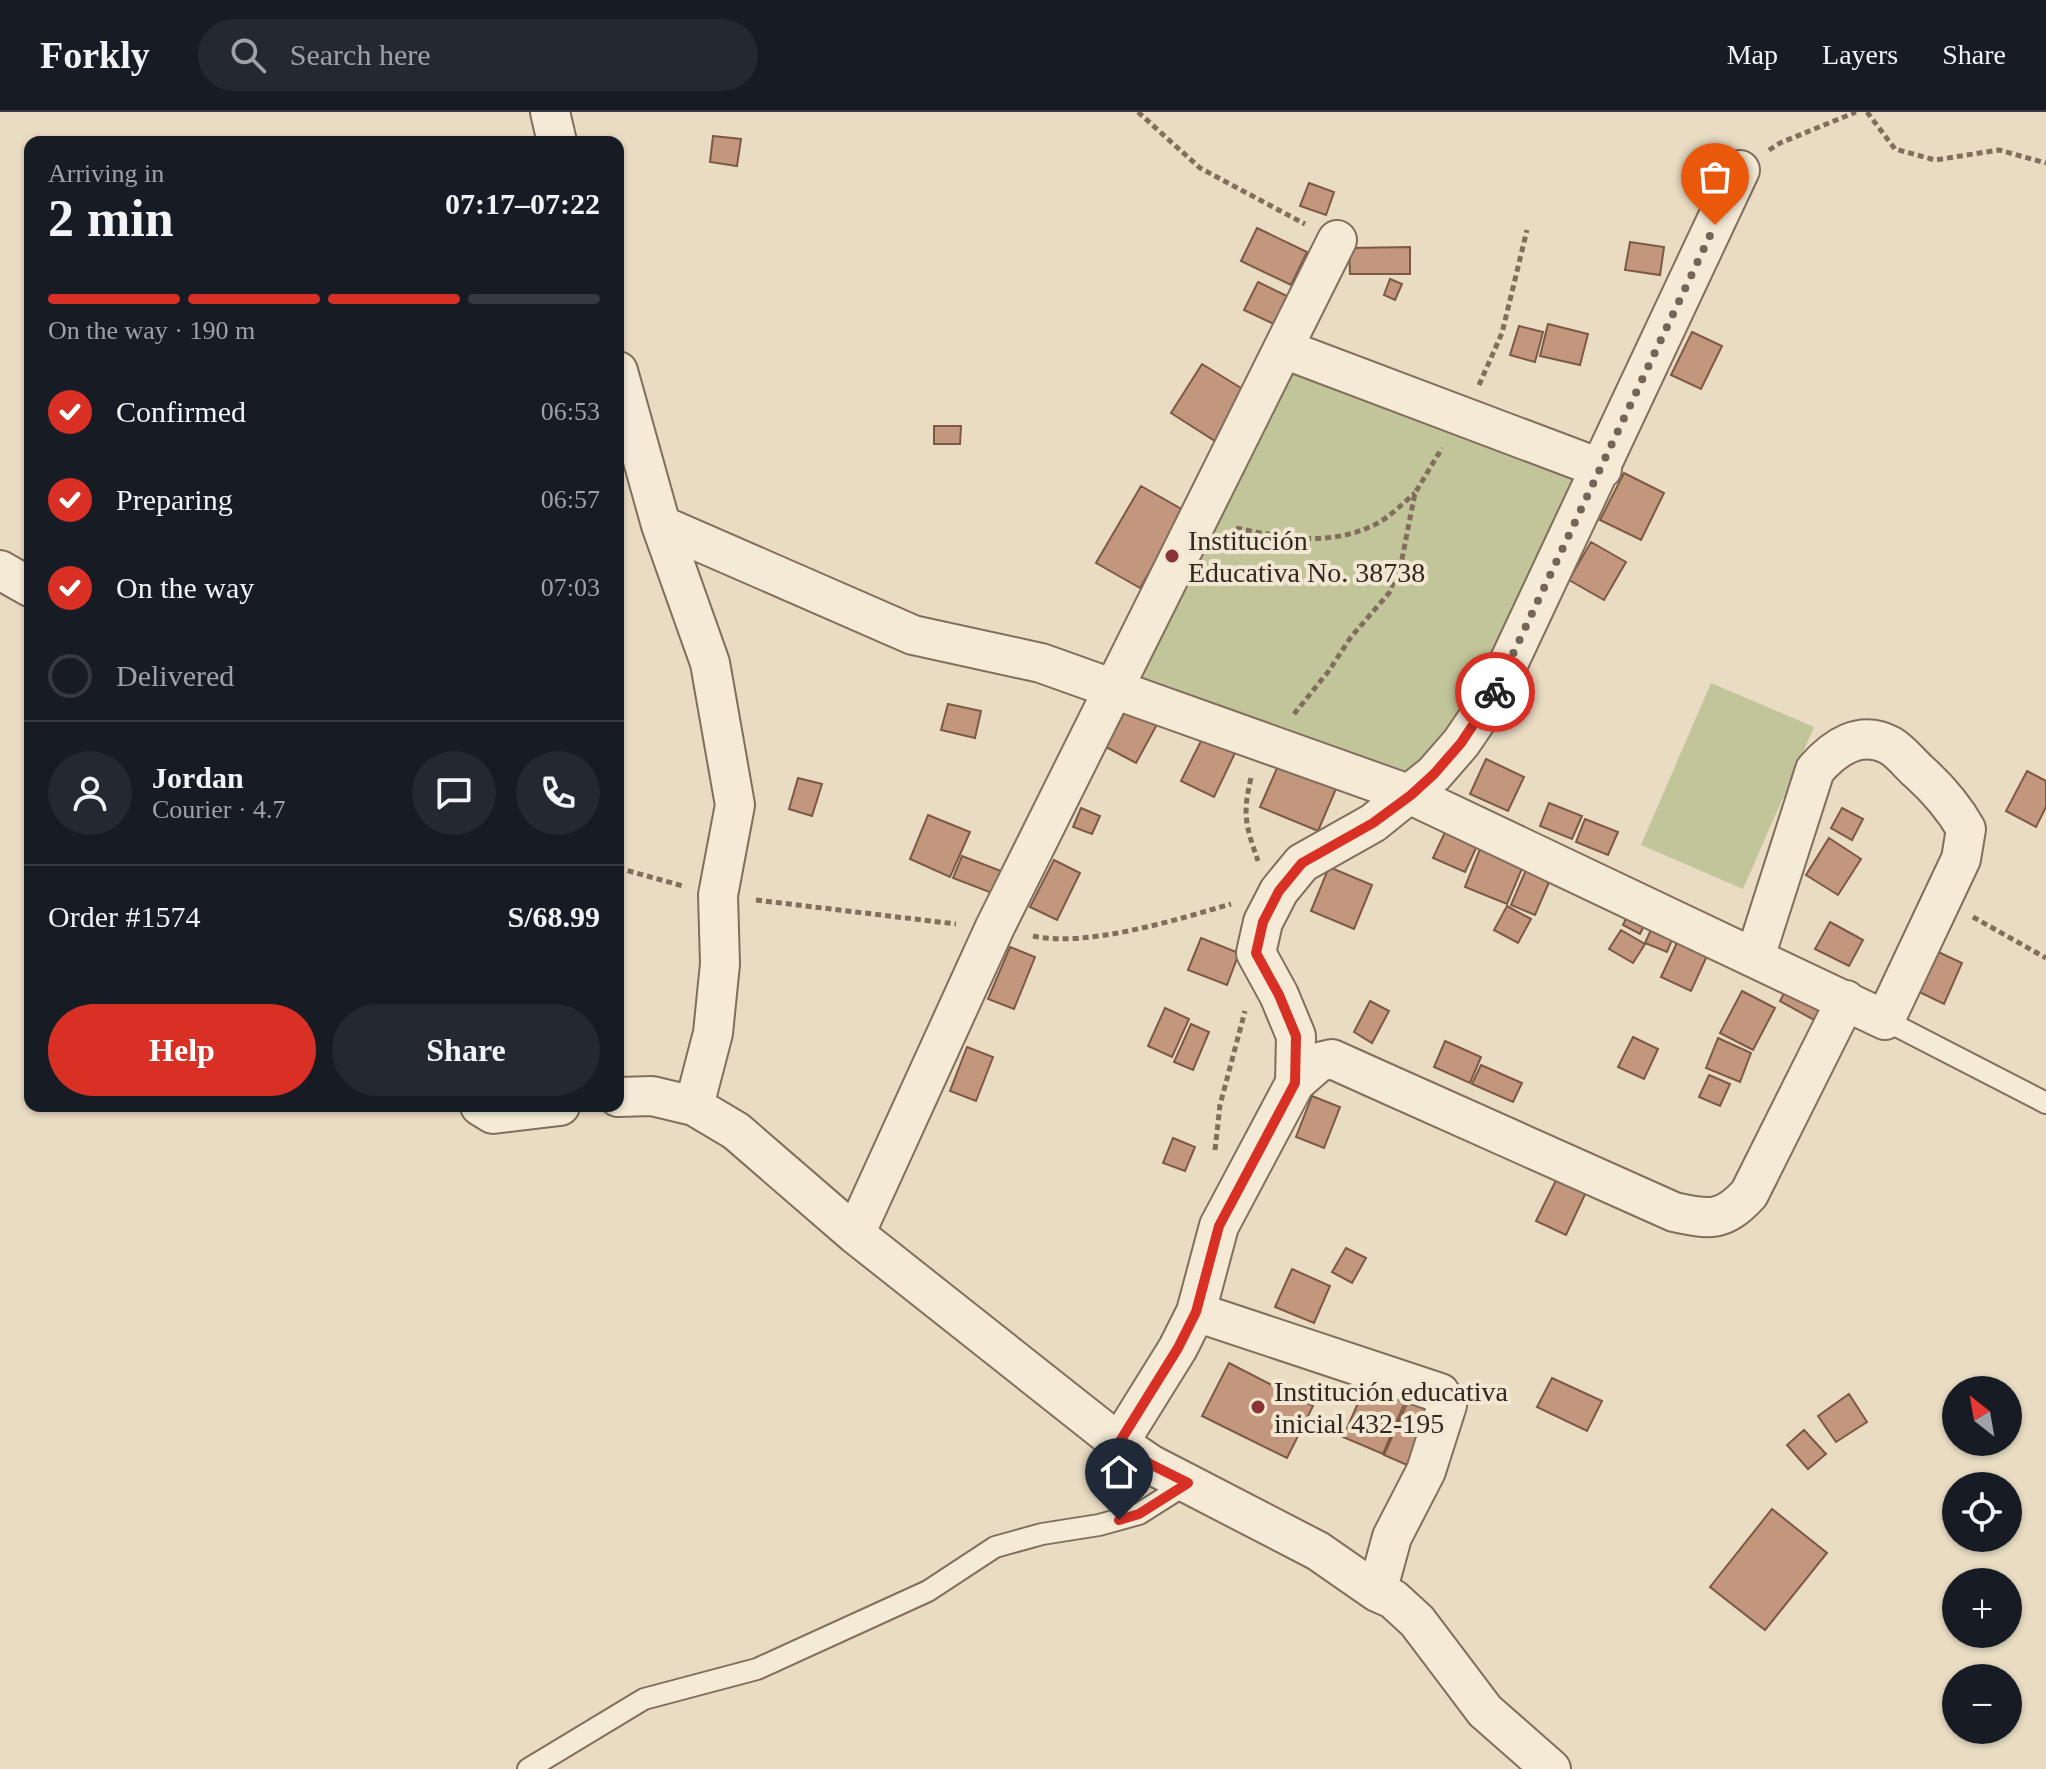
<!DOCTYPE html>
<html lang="en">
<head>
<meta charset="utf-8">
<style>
  body { margin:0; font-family:"Times New Roman",serif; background:#242831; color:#f1f3f6; height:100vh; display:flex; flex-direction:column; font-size:30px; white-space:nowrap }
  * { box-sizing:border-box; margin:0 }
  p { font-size:26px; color:#9ea1a6 }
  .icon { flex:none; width:44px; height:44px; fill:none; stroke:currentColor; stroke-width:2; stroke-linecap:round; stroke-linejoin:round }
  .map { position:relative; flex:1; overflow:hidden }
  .side { position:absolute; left:24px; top:24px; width:600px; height:976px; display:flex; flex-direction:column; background:#171b24; border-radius:16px; box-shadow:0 2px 6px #0004 }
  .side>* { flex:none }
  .needle { width:52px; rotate:329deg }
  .fabs { position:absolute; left:1942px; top:1264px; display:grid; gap:16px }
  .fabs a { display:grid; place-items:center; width:80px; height:80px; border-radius:50%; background:#171b24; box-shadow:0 2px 6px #0004; font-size:40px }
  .pin { position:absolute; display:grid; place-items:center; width:68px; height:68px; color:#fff; margin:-82px -34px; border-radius:50% 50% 50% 0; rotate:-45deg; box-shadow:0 0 8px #0007 }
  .pin .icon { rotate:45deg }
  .courier { position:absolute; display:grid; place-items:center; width:80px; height:80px; margin:-40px; border:6px solid #d93025; border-radius:50%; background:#fff; color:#222; box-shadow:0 2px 10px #0007 }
  .overview em { font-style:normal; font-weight:600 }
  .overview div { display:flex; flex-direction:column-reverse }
  .overview { display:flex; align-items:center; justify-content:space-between; height:136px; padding:0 24px }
  h1 { font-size:52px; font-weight:600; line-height:60px }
  .bar { display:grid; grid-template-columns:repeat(4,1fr); gap:12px 8px; align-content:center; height:96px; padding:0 24px }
  .bar i { height:10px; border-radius:6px; background:#363941 }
  .bar .on { background:#d93025 }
  .bar p { grid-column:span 4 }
  .line { display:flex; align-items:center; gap:20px; padding:0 24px; border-top:2px solid #363941 }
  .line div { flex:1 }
  .round { display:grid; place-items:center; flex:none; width:84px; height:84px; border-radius:42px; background:#242831 }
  ol { padding:0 24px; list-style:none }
  li { display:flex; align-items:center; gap:24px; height:88px }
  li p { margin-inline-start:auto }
  li .icon { padding:8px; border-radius:50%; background:#d93025; color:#fff; stroke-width:4 }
  li:last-child { color:#9ea1a6 }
  li i { width:44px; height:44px; border:4px solid #363941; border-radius:50% }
  .action { display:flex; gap:16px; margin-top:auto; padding:16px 24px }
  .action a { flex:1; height:92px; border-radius:48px; background:#d93025; color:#fff; font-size:32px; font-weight:600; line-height:92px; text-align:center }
  .action a+a { background:#242831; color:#f1f3f6 }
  header { display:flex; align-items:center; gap:48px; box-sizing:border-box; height:112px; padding:0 40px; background:#171b24; border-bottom:2px solid #363941 }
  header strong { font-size:38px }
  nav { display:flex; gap:44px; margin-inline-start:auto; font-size:28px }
  .search { width:560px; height:72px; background:#242831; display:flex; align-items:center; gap:20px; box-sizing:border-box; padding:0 28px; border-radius:44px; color:#9ea1a6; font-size:30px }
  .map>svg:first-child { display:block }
</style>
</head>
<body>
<header>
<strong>Forkly</strong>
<div class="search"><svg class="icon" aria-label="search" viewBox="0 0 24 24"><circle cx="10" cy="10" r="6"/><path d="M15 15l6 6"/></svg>Search here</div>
<nav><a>Map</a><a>Layers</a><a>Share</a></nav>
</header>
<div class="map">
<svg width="2046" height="1657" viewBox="0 0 2046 1657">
  <rect width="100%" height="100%" fill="#e9dcc3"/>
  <!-- green -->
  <path fill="#c2c599" d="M1289 250 1584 359 1485 569 1425 665 1133 572Z
    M1711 571 1814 615 1743 777 1641 733Z"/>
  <!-- building -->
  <path fill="#c3977d" stroke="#7d5945" stroke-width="2" d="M713 24 741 27 737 54 710 50Z
    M1309 71 1334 80 1326 103 1300 94Z
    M1257 116 1307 140 1291 173 1241 149Z
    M1630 130 1664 135 1660 163 1625 158Z
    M1410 135V162H1350L1349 136Z
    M1390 167 1402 172 1395 188 1384 183Z
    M1258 170 1287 184 1274 212 1244 198Z
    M1548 212 1588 222 1580 253 1540 244Z
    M1519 214 1543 220 1535 250 1510 243Z
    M1692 220 1722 234 1701 277 1671 263Z
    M1202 252 1246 279 1215 329 1171 301Z
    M934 314H961L960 332H934Z
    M1624 361 1664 381 1641 428 1600 408Z
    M1141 374 1185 399 1140 476 1096 451Z
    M1591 430 1626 450 1604 488 1569 468Z
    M1130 590 1160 607 1136 651 1106 635Z
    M948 592 981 599 975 626 941 618Z
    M1203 625 1235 641 1214 685 1181 669Z
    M1281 647 1338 672 1318 719 1260 695Z
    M1486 647 1524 665 1508 699 1470 682Z
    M2027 659 2046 669V695L2036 715 2006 699Z
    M798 666 822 672 812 704 789 697Z
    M1549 691 1582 704 1572 727 1540 714Z
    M1081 696 1100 704 1092 722 1073 715Z
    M1842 696 1863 707 1852 728 1831 716Z
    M928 703 970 720 950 765 910 747Z
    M1585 707 1618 720 1608 743 1576 730Z
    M1445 720 1477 734 1465 760 1433 746Z
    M1829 726 1861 747 1838 783 1806 763Z
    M1480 737 1523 754 1507 792 1465 775Z
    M962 744 1001 759 992 781 953 766Z
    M1054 748 1080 761 1057 808 1030 795Z
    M1329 755 1372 773 1354 817 1311 799Z
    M1526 758 1550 768 1535 803 1511 793Z
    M1507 794 1531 807 1518 831 1494 818Z
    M1631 795 1649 803 1640 822 1623 813Z
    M1655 809 1676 818 1667 840 1645 831Z
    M1830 810 1863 828 1849 854 1815 837Z
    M1621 818 1645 832 1633 851 1609 837Z
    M1681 822 1711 835 1691 879 1661 865Z
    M1201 826 1239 841 1227 873 1188 858Z
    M1010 835 1035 845 1014 897 988 887Z
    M1934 838 1962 851 1944 892 1915 878Z
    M1791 868 1827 888 1816 909 1780 889Z
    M1742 879 1775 896 1753 938 1720 921Z
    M1370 889 1389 899 1372 931 1354 920Z
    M1165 896 1189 907 1172 945 1148 934Z
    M1191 912 1209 920 1193 958 1174 950Z
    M1633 925 1658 937 1644 967 1618 955Z
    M1718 926 1751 941 1740 970 1706 956Z
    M1445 929 1481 945 1470 971 1434 955Z
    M967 935 993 945 976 989 950 979Z
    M1481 953 1522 971 1513 990 1472 972Z
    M1709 963 1730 972 1720 994 1699 985Z
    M1312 984 1340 995 1324 1036 1296 1025Z
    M1173 1026 1195 1035 1185 1059 1163 1051Z
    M1559 1062 1588 1076 1566 1123 1536 1109Z
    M1346 1136 1366 1146 1352 1171 1332 1160Z
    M1292 1157 1330 1174 1314 1211 1275 1195Z
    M1229 1251 1313 1294 1287 1346 1202 1304Z
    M1552 1266 1602 1289 1587 1319 1537 1295Z
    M1366 1273 1405 1290 1383 1342 1343 1325Z
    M1849 1282 1867 1310 1836 1330 1818 1304Z
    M1408 1289 1430 1299 1407 1353 1384 1343Z
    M1804 1318 1826 1342 1808 1357 1787 1333Z
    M1772 1397 1827 1441 1765 1518 1710 1475Z"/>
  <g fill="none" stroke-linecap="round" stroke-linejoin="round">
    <!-- lane casing -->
    <g stroke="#816e5c" stroke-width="24">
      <path id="lane" d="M1885 908 2046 991
        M528 1657 644 1587 757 1557 928 1479 995 1435 1042 1422 1099 1413 1139 1402 1188 1371"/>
    </g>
    <!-- street casing -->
    <g stroke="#816e5c" stroke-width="42">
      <path id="street" d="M550 0 557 30
        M1284 237 1602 357
        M618 259 661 413 710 551 735 693 718 783 720 852 713 921 694 994
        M661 413 913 523 1041 551 1411 683 1885 908 1961 747 1966 717C1953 694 1938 677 1918 659 1910 652 1901 640 1891 634 1860 617 1834 636 1815 658L1755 845
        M0 458 30 475
        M1295 971 1296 924 1279 883 1256 841 1263 810 1279 779 1302 751 1373 711 1434 662 1461 631 1493 584 1740 58
        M618 985 652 984 694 994 736 1019 855 1122 1119 1331 1150 1352 1318 1439 1377 1480 1393 1487 1417 1509 1485 1599 1551 1657
        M480 994 493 1002 560 994
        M855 1122 995 815 1337 128
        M1196 1200 1440 1281 1447 1293 1426 1359 1392 1425 1377 1480
        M1119 1331 1178 1236 1196 1200 1219 1114 1295 971 1319 950 1332 947 1372 965 1674 1100C1710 1108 1723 1110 1749 1082L1846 888"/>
    </g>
    <!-- path -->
    <path stroke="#816e5c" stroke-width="5" stroke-dasharray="6 4" stroke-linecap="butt" d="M1138 0 1200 56 1305 112
      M1867 0 1895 37 1935 48 1999 38 2046 51
      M1769 38 1780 31 1856 0
      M1479 273 1502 221 1527 118
      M1236 416C1283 426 1331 435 1376 412 1390 405 1403 391 1415 381
      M1294 602 1328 560 1351 525 1389 481 1401 452 1415 381 1442 336
      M1251 666C1242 703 1246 714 1258 749
      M618 756 683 774
      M756 788 956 812
      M1973 805 2046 846
      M1033 824C1086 836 1179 807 1231 792
      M1215 1038 1220 993 1245 899"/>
    <!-- lane -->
    <use href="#lane" stroke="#f4ead6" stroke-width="20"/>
    <!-- street -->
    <use href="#street" stroke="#f4ead6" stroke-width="38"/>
  </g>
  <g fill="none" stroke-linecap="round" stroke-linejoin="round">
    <!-- done -->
    <path stroke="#736658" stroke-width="8" stroke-dasharray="0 14.4" d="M1495 580 1715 113"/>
    <!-- route -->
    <path stroke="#d93025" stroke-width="10" d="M1119 1408 1139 1402 1188 1371 1150 1352 1119 1331 1178 1236 1196 1200 1219 1114 1295 971 1296 924 1279 883 1256 841 1263 810 1279 779 1302 751 1373 711 1411 683 1434 662 1461 631 1495 580"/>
  </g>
  <!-- markers -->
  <g fill="#893337" stroke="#f1e7d2" stroke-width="3">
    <circle cx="1172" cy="444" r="8"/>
    <circle cx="1258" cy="1295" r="8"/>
  </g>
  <g text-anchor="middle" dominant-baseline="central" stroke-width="8" stroke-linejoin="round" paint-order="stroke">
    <!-- poi labels -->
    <g font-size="28" fill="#33271f" stroke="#f1e7d2" text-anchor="start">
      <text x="1188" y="428">Institución<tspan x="1188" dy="32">Educativa No. 38738</tspan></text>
      <text x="1274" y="1279">Institución educativa<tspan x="1274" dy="32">inicial 432-195</tspan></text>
    </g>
  </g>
</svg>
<div class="fabs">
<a><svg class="needle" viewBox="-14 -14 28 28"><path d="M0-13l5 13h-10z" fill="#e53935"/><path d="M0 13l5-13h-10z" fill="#9ea1a6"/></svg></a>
<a><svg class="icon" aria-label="locate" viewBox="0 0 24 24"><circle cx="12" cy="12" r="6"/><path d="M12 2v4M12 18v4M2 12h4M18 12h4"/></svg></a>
<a>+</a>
<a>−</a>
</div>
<div class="pin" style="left:1715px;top:113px;background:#ea580c"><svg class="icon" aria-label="bag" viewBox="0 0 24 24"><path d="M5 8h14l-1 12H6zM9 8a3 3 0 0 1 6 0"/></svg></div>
<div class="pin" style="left:1119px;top:1408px;background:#1f2937"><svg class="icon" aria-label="home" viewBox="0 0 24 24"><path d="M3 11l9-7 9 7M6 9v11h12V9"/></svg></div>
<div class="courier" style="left:1495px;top:580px"><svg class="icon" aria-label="bike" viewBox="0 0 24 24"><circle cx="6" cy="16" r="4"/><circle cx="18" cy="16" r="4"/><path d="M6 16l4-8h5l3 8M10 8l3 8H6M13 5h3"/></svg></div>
<section class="side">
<div class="overview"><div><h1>2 min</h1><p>Arriving in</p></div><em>07:17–07:22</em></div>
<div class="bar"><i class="on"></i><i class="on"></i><i class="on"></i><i></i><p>On the way · 190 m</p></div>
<ol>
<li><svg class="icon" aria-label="check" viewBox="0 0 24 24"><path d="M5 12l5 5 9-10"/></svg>Confirmed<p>06:53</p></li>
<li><svg class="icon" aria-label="check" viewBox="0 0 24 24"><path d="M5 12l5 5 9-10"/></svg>Preparing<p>06:57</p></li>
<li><svg class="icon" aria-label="check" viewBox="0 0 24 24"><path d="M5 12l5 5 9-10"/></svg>On the way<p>07:03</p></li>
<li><i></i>Delivered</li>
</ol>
<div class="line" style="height:144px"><a class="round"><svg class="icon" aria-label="person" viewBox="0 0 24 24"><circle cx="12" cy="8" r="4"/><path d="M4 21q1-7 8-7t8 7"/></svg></a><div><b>Jordan</b><p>Courier · 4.7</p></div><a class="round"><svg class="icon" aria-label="chat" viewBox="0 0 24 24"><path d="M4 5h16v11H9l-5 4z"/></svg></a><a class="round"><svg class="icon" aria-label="phone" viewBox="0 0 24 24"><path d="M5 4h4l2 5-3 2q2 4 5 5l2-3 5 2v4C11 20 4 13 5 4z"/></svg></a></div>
<div class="line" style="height:104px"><div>Order #1574</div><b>S/68.99</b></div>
<div class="action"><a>Help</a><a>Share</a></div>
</section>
</div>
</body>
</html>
